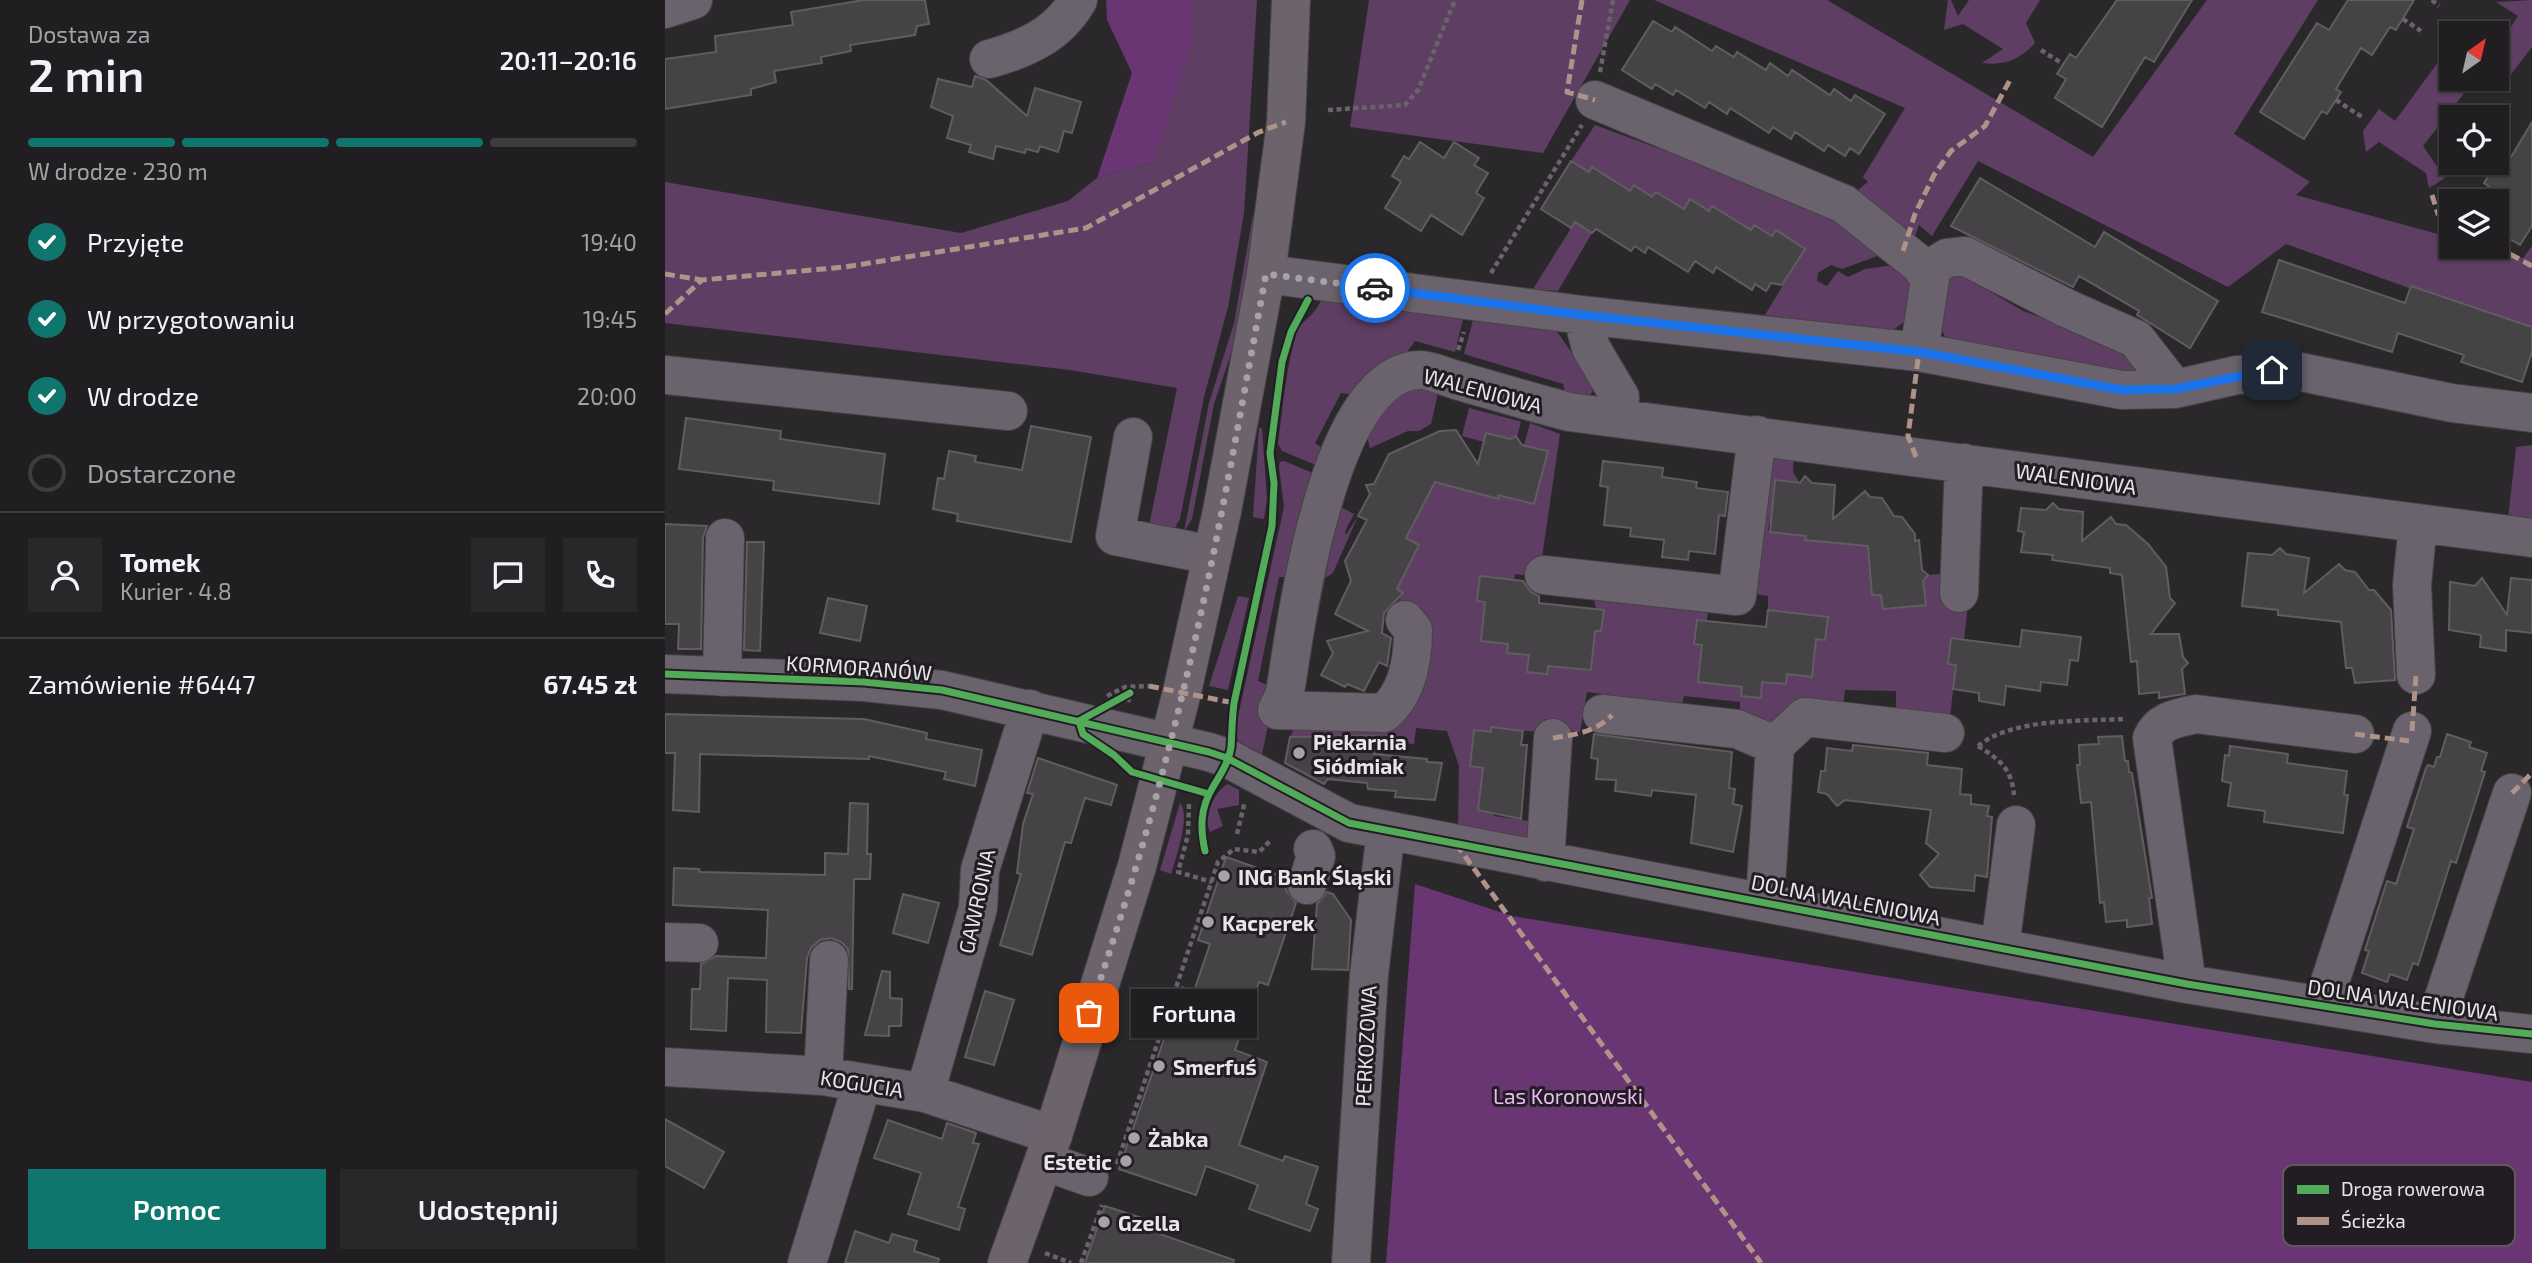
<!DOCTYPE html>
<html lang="pl">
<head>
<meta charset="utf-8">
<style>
  body { margin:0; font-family:"Exo 2",sans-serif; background:#28272a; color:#f1f3f6; height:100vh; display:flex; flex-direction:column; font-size:26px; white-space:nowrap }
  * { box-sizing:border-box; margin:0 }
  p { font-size:23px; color:#a2a2a5 }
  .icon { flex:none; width:38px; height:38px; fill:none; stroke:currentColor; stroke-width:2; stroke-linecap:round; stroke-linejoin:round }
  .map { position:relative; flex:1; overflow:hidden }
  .side { display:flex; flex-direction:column; background:#201e21; width:665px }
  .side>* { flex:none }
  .needle { width:46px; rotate:34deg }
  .controls { position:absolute; left:1774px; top:21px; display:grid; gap:14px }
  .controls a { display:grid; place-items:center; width:70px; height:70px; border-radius:0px; background:#201e21; box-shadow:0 2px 5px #0004,0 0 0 2px #3d3c3f; font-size:35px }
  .pin { position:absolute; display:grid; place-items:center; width:60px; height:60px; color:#fff; margin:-30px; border-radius:14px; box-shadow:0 4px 10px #0006 }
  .courier { position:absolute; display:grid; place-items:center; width:70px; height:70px; margin:-35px; border:5px solid #1a73e8; border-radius:50%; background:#fff; color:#222; box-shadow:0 2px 9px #0007 }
  .bubble { position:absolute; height:49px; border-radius:0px; background:#201e21; box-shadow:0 2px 5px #0004,0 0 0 2px #3d3c3f; font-size:23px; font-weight:600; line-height:49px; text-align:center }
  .headline em { font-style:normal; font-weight:600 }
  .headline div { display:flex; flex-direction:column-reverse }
  .headline { display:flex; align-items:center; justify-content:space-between; height:119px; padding:0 28px }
  h1 { font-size:46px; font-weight:600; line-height:52px }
  .bar { display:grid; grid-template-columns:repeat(4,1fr); gap:10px 7px; align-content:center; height:84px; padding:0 28px }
  .bar i { height:9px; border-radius:5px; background:#3d3c3f }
  .bar .on { background:#0f766e }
  .bar p { grid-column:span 4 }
  .line { display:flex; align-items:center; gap:18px; padding:0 28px; border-top:2px solid #3d3c3f }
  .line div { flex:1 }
  .round { display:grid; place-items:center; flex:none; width:74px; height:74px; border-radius:0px; background:#28272a }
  ol { padding:0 28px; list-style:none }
  li { display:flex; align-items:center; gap:21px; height:77px }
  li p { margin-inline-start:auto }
  li .icon { padding:7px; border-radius:50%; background:#0f766e; color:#fff; stroke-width:4 }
  li:last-child { color:#a2a2a5 }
  li i { width:38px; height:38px; border:4px solid #3d3c3f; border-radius:50% }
  .primary-button { display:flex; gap:14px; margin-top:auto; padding:14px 28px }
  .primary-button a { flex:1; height:80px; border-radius:0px; background:#0f766e; color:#fff; font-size:28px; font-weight:600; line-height:80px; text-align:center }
  .primary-button a+a { background:#28272a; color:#f1f3f6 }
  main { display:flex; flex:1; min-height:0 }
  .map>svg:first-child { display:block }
</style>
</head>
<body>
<main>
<section class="side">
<div class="headline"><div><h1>2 min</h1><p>Dostawa za</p></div><em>20:11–20:16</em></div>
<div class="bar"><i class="on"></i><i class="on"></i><i class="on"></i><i></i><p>W drodze · 230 m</p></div>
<ol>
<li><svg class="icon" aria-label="check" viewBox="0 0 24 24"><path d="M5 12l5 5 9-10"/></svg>Przyjęte<p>19:40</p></li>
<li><svg class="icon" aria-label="check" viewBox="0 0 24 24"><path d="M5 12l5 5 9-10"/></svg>W przygotowaniu<p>19:45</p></li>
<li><svg class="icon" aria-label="check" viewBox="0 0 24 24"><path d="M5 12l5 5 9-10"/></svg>W drodze<p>20:00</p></li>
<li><i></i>Dostarczone</li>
</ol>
<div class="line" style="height:126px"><a class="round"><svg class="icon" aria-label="person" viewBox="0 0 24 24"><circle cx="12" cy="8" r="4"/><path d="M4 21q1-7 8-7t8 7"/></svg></a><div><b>Tomek</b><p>Kurier · 4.8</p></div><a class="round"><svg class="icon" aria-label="chat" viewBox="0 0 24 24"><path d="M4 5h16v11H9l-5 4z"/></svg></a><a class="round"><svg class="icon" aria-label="phone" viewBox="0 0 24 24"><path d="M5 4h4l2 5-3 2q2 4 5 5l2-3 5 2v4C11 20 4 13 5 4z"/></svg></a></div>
<div class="line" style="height:91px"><div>Zamówienie #6447</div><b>67.45 zł</b></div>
<div class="primary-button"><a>Pomoc</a><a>Udostępnij</a></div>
</section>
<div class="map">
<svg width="1867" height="1263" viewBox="0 0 1867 1263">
  <rect width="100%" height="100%" fill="#2b282c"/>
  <!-- green -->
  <path fill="#5f3e64" d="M524 0H592L579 213 563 307 539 397 515 519 509 529 484 526 512 388 405 370 0 323V182L296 233 403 201 432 178 489 162Z
    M704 0H965L878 153 685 127Z
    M989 0H1162L1428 157 1542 0H1653L1569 134 1645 182 1631 195 1787 238V247H1818L1858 258 1867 246V332L1621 244 1563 287 1313 161 1267 236 1254 225 1248 241 1189 193 1203 182 1198 177 1240 108Z
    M1283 0H1286L1293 16 1304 0H1375L1361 23 1370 43C1355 60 1339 66 1317 63L1338 49 1298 24 1279 30Z
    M1867 0V47L1840 82 1832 76V48L1853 16 1831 2Z
    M1787 43V79H1810L1758 146 1780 178 1764 188 1761 173 1714 142 1701 152 1698 131 1714 109 1730 121Z
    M930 125 1153 207 1218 254 1177 269 1166 265 1153 273 1152 281 1162 286 1173 271 1183 277 1200 269 1230 265 1248 287 1240 321 1227 331 1094 325 1140 249 1111 230 1107 236 1089 225 1086 230 1047 206 1044 211 1025 199 1019 209 991 192 987 197 969 185 965 191 928 167 924 173 906 161Z
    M588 215 595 219 569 345 549 404 527 519 519 532 544 403 569 323Z
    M910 222 927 233 893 291 868 289Z
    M1289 270 1358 311 1427 335 1472 358 1481 378 1282 340 1274 325 1277 281Z
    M657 297 799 315 790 352 750 341 740 355 690 395 676 393 650 443 660 450 658 468 617 451 613 444C618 406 621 367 632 331 636 321 652 315 657 297Z
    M809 316 885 327 893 333 930 386 925 396 900 392 898 384 799 354Z
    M749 386 773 393 766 424 754 431H743L705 448 702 436 722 397Z
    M804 408 854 421 856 422 852 437 819 442 797 436Z
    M865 423 895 434 873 585 866 576 850 574 849 580 820 602 843 644V653L864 655 862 672 882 674 883 666 926 670 930 631H936L939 610 931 609 928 593 1044 600 1042 620H1032L1029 644 1037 645 1077 687 1076 696 1095 698 1097 681 1122 674 1147 677 1151 639 1160 640 1163 617 1103 610V596L1079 592 1096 455 1129 456 1128 472 1135 483 1110 480 1108 504 1112 505 1110 522 1104 523 1103 531 1128 534 1141 527V540L1212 547 1204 560 1207 595H1216L1218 609 1261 605 1258 581 1263 575 1286 573 1303 604 1299 640 1286 639 1283 664 1291 665 1284 725 1252 723 1231 707V691L1180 690 1178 707 1111 725 1075 718V702L1019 696 1017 704 922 692 915 732 878 727 876 732 826 728 813 810 829 812V816L865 821 872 839 793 829 794 766 782 731 751 728 749 744 719 741 717 754 709 753 711 736 625 737 631 725 723 721 731 605 738 593 732 589 754 546 735 535C752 522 764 502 763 480L831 498 835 487 843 498 869 503 882 451 859 445Z
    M594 428H597L602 499 599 519 588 517Z
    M1867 445V519H1843L1851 447Z
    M619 461 655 476 624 577H614L593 681 605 686 610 692 597 754 573 741 570 730 619 507 614 467 615 462Z
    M676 507 689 514 680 531 681 535 693 516 668 573 657 580Z
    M573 596 584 598 563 690 544 686Z
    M563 784 574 790V805L552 809 558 826 545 832C538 818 549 791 563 784Z
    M515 803C526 814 511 858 506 874L495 870Z"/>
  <!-- forest -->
  <path fill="#693673" d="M441 0H528L527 40 489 162 432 178 467 73 442 20Z
    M750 884 847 916 1867 1082V1263H721Z"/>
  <!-- building -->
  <path fill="#454346" stroke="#5f5d60" stroke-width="2" d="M199 0H260L264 24 252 26 250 35 185 45 186 51 156 57 157 63 109 71 111 82 86 89V95L0 109V59L51 52 50 36 128 25 126 12Z
    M1452 0H1527L1489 62 1480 57 1437 127 1390 98 1401 79 1392 74 1405 54 1411 58Z
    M1683 0H1749L1731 30 1725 27 1707 55 1696 48 1671 89 1676 92 1662 114 1657 111 1639 139 1595 112 1652 23 1664 30Z
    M988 21 1007 32 1010 27 1047 51 1051 46 1069 57 1072 52 1101 70 1105 63 1123 76 1127 70 1165 95 1169 89 1186 101 1190 95 1220 114 1194 154 1185 148 1180 156 1163 145 1159 151 1130 132 1126 139 1108 127 1104 133 1065 108 1062 114 1044 102 1040 108 1011 90 1008 95 990 84 987 89 957 70Z
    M310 76 321 80 362 116 370 88 416 102 407 133 399 131 393 152 375 146 373 152 361 149 360 153 331 146 328 159 304 152 306 145 282 138 288 116 266 107 273 79 307 87Z
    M1867 122V226L1855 245 1832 231V201H1819L1827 189 1819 183 1831 164 1839 169Z
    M755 142 779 158 789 142 814 158 809 165 823 173 811 193 819 198 797 235 766 215 756 231 720 208 736 182 727 176 739 156 744 159Z
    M906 161 924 172 927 167 965 191 969 185 987 197 991 192 1019 209 1025 199 1044 211 1047 206 1086 230 1089 225 1107 236 1111 230 1140 249 1117 285 1106 283 1101 291 1090 284 1087 290 1051 267 1048 273 1030 261 1023 272 983 247 980 253 970 246 966 251 931 229 927 233 910 222 906 228 876 209Z
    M1315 178 1430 247 1439 232 1553 301 1525 348 1472 315 1474 311 1414 276 1408 287 1286 226Z
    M1614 260 1740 303 1746 286 1867 327V352L1857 382 1796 362 1799 355 1733 333 1727 352 1597 312Z
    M21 418 116 431 115 439 220 454 214 504 108 490 109 481 14 469Z
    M366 426 426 437 406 542 292 521 293 514 268 509 273 478 279 479 284 451 311 456 310 462 357 470Z
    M791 430 813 464 821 433 845 439 851 436 857 445 883 451 869 504 833 495 834 499 770 482 741 538 754 545 732 589 738 593 719 613 717 633 726 638 722 666 714 662 699 691 682 684 680 687 656 675 668 653 662 641 703 631 670 614 686 581 680 561 702 520 693 516 705 494 701 485 709 484 724 454 775 431Z
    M938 461 998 468 997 477 1032 482 1031 488 1063 492 1060 516 1054 515 1050 554 1024 551 1023 560 997 557 999 540 965 536 966 528 939 525 943 487 935 486Z
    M1140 476 1147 483 1170 485 1168 519 1200 491 1205 497 1217 498 1229 516 1237 517 1250 534V541L1254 540 1257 570 1263 575 1258 581 1261 605 1218 609 1216 595H1207L1203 546 1140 540 1141 536 1105 532 1110 480 1135 483Z
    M1388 503 1394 509 1418 512 1417 541 1446 517 1451 524 1461 525 1483 544 1501 567 1505 598 1510 603 1486 634H1514L1518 657 1523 663 1517 669 1520 694 1494 698V692L1474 694 1472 661 1466 662 1457 575 1445 573V568L1387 560 1388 555 1356 552 1359 532 1353 531 1356 508 1381 510Z
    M0 524 42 526 38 538 36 649H13L14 624H0Z
    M82 542H99L95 651 79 650Z
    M1615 548 1621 554 1644 558 1639 593 1674 564 1680 570 1690 572 1704 590H1709L1726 610 1730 680 1690 683 1687 668H1681L1676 622 1613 615V610L1577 606 1583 553 1607 555Z
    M815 576 858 581 866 592 874 596V603L939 610 936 631H930L926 670 883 666 882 674 862 672 864 655 842 653 843 644 816 641 820 602 812 601Z
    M1817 578 1842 615 1846 578 1867 580V633L1841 630V651L1815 647 1816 635 1784 630 1785 582 1810 586Z
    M163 598 202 606 195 641 155 633Z
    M1103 610 1163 617 1160 640 1151 639 1147 677 1122 674 1121 684 1097 682 1096 698 1076 696 1077 687 1033 682 1037 645 1029 644 1032 620 1101 627Z
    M1357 630 1416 637 1413 661 1405 660 1402 685 1376 682 1375 691 1341 686 1339 705 1314 701V693L1288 689 1291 665 1283 664 1286 638 1355 647Z
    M0 714 199 719 262 733 261 739 317 750 310 786 279 779 281 772 204 756V759L35 754 34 812 8 810 10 753H0Z
    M826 727 858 731 856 745H862L856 819 813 810 818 768 805 766 809 730 826 732Z
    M929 734 1067 752 1064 788 1070 789 1068 804 1077 806 1068 852 1026 843 1031 795 987 790 986 796 950 791 951 780 931 779 933 759 926 758Z
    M1782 734 1806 742 1804 747 1822 753 1816 771 1820 772 1791 863 1786 861 1753 965 1748 963 1742 980 1725 974 1722 982 1697 973 1704 951 1700 950 1722 881 1731 884 1749 829 1742 827 1761 768 1763 765 1769 767 1772 757H1775Z
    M711 736 709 754 762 759V762L777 763 770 800 730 797 731 791 703 789 702 783 663 779 659 784 620 763 625 737Z
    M1457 736 1460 761H1463L1464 772 1467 773 1487 898H1484L1487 924 1462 927V920L1441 922 1439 902 1435 903 1426 802 1416 803 1412 765H1415L1414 745 1434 744 1433 737Z
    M1188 745 1263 753 1262 765 1297 769 1295 794 1306 795V804L1324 806 1322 816 1327 817 1322 877 1310 875 1309 891 1265 887 1255 875 1274 854 1261 843 1266 810 1180 800 1172 806 1162 794 1153 792 1156 771H1160L1162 748 1187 751Z
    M1565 746 1623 754 1622 763 1682 771 1679 795H1683L1678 833 1599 822 1600 811 1563 806 1566 783 1557 781 1560 755 1564 756Z
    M373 758 452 785 446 805 420 798 406 843 400 842 367 955 335 945 356 874 352 873 358 824 368 794 362 793Z
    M185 803 203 804 202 854H206L205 879H189L187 989H184L183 949 176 942 166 938 155 940 146 948 142 958 136 1033 101 1032 102 980 63 978 61 1031 26 1029 27 989H35L36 964 51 956 101 958 103 910 8 905 9 868 34 869 35 872 160 875V853L183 854Z
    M561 857 621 878V890L631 903 603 985 594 982 570 1050 602 1062 574 1145 618 1161 620 1156 653 1167 641 1204 653 1209 645 1231 584 1209 593 1185 541 1166 531 1195 454 1169 517 987 529 991 545 944 533 940Z
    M662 892 668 894 686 920 683 970 647 969 652 904Z
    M238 894 274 903 263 943 228 933Z
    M217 971 225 972V998L237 999 236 1026H224V1036L200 1035Z
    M320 991 349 1000 329 1065 300 1057Z
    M0 1119 59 1152 39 1188 0 1166Z
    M223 1120 277 1139 282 1123 311 1133 308 1143 314 1144 293 1207 300 1209 294 1230 243 1214 256 1173 209 1158Z
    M440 1206 492 1223 489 1232 569 1260 568 1263H420Z
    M190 1231 224 1243 227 1234 252 1241 249 1251 274 1259 273 1263H180Z"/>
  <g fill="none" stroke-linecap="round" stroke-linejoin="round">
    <!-- minor casing -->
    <g stroke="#454345" stroke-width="40">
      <path id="minor" d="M0 9 28 0
        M324 59C360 49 393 35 413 0
        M930 100 1179 204 1254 264 1265 279 1254 352
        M1260 272 1282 258 1300 256 1401 308 1471 339 1510 389
        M601 274 917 315 1254 352 1457 390 1510 389 1572 375 1631 371 1787 403 1867 413
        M917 315 926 348 955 397 954 418
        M0 375 343 411
        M468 437 450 536 547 555
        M879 575 1072 596 1092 435
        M1294 593 1299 463
        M740 620 748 630C748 659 743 693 719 713L612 710 620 693C631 624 662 371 755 370 766 370 781 377 791 380 829 391 866 402 904 412L1867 538
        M0 674 199 682 277 690 544 752 562 758 684 823 1522 984 1770 1024 1867 1034
        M1751 675 1747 585 1753 523
        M57 677 60 538
        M937 714 1072 729 1110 745 1100 901
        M1110 745 1140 717 1280 733
        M880 862 888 738
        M642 885 651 856 648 849
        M0 942 34 943
        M1335 947 1351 825
        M1522 984 1487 738C1495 720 1513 718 1531 714L1690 734
        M1657 1006 1747 731
        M1770 1024 1847 793
        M0 1067 158 1076 260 1093 388 1135
        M158 1076 164 960
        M260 1093 313 908 315 870 365 709
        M379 1161 424 1177
        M142 1263 197 1084
        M686 1263 704 975 721 830"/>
    </g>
    <!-- major casing -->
    <g stroke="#454345" stroke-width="40">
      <path id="major" d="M342 1263 388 1135 472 866 517 692 557 511 601 274 621 122 626 0"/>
    </g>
    <!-- path -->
    <path stroke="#68646a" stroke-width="4.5" stroke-dasharray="5 3.5" stroke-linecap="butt" d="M1767 0 1774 6
      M1738 19 1756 31
      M1376 50 1398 64
      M935 72 948 0
      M1671 100 1697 117
      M663 110 740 105 753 90 790 0
      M1829 163 1831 164
      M826 273 917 125
      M793 350 799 332
      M442 696 460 687 484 686
      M463 702 468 685
      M1313 746C1347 718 1418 721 1461 719
      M1313 746C1334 759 1347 769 1349 795
      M524 804 523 835 513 872 547 882
      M572 834 580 801
      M452 1164 553 862 569 849 594 852 605 841
      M380 1253 406 1263
      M416 1263 437 1205"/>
    <!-- minor -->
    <use href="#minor" stroke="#6a626c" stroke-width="38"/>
    <!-- major -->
    <use href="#major" stroke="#6c636d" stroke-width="38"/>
    <!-- quiet -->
    <path stroke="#af9288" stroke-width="5" stroke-dasharray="10 5" stroke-linecap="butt" d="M917 0 902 92 930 100
      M1767 195 1773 214 1787 222
      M1832 247 1867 266
      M1238 251 1250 214 1269 175 1286 151 1320 126 1345 80
      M0 274 37 280
      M0 314 37 280 180 267 421 228 594 132 621 122
      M1251 457 1243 436 1254 352
      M484 686 569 703
      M1747 731 1751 675
      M1690 734 1744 741
      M888 738C909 735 931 732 947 715
      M1847 793 1867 773
      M791 844 1096 1263"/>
    <!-- cycleway casing -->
    <g stroke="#221d23" stroke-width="11">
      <path id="cycleway" d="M0 674 199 682 277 690 544 752 562 758 684 823 1522 984 1770 1024 1867 1034
        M465 693 414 721 418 734 449 755 467 772 544 794
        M540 851C535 828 535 808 548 787 555 775 564 762 566 747 567 732 567 718 569 703L607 526 609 483 605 453 617 362 626 332 643 300"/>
    </g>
    <!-- cycleway -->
    <use href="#cycleway" stroke="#51ab58" stroke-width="7"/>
  </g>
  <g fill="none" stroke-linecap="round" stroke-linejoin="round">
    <!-- done -->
    <path stroke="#a6a2a6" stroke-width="7" stroke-dasharray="0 12.6" d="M424 1013C453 928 480 842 502 755 544 597 571 435 601 274L710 288"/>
    <!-- route -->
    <path stroke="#1a73e8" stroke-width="9" d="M710 288 917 315 1255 352 1457 390 1510 389 1607 370"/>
  </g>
  <!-- markers -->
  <g fill="#a6a2a6" stroke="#221d23" stroke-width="2.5">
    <circle cx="634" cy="753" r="7"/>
    <circle cx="559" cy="876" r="7"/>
    <circle cx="543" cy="922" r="7"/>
    <circle cx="494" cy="1066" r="7"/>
    <circle cx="469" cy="1138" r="7"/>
    <circle cx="461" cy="1161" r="7"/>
    <circle cx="439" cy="1222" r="7"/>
  </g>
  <g text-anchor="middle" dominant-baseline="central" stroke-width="6" stroke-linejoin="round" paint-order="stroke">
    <!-- street labels -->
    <g font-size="21" fill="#e8e4e8" stroke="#221d23">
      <text transform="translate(818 390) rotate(15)">WALENIOWA</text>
      <text transform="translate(1411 478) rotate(8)">WALENIOWA</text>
      <text transform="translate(194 667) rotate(4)">KORMORANÓW</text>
      <text transform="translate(1181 899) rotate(11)">DOLNA WALENIOWA</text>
      <text transform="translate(311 901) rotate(-78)">GAWRONIA</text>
      <text transform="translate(1738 999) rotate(8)">DOLNA WALENIOWA</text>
      <text transform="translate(700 1046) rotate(-87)">PERKOZOWA</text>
      <text transform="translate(197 1083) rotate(9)">KOGUCIA</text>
    </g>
    <!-- poi labels -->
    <g font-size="21" font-weight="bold" fill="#e8e4e8" stroke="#221d23" text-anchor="start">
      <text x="648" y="741">Piekarnia<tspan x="648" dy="24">Siódmiak</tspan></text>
      <text x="573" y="876">ING Bank Śląski</text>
      <text x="557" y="922">Kacperek</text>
      <text x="508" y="1066">Smerfuś</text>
      <text x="483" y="1138">Żabka</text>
      <text x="447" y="1161" text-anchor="end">Estetic</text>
      <text x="453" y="1222">Gzella</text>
    </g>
    <!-- park labels -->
    <g font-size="21" fill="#ecbbf5" stroke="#221d23">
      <text x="903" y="1095">Las Koronowski</text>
    </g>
  </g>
  <!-- legend -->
  <rect x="1618" y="1165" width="232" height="81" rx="10" fill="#221d23" stroke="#5d595e" stroke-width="2"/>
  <rect x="1632" y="1185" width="32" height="9" fill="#51ab58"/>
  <rect x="1632" y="1217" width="32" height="8" fill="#af9288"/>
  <g font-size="19" fill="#e8e4e8">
    <text x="1676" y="1196">Droga rowerowa</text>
    <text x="1676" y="1228">Ścieżka</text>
  </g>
</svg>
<div class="controls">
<a><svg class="needle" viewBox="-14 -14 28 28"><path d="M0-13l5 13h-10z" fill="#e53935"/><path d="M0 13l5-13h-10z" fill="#a2a2a5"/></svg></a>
<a><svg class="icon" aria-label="locate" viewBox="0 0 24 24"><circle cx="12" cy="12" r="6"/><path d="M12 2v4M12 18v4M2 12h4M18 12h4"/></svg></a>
<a><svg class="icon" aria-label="layers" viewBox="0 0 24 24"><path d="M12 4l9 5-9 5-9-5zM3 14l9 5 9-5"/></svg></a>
</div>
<div class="pin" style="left:424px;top:1013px;background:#ea580c"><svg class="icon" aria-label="bag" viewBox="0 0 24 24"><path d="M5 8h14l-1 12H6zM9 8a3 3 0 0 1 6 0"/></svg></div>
<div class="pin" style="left:1607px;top:370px;background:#1f2937"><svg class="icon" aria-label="home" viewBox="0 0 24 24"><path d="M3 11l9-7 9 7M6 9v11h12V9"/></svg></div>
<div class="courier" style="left:710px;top:288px"><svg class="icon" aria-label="car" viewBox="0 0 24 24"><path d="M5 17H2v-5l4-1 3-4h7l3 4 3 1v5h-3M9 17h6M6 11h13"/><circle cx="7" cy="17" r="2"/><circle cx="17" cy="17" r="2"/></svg></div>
<div class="bubble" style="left:466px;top:989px;width:126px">Fortuna</div>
</div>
</main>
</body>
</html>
